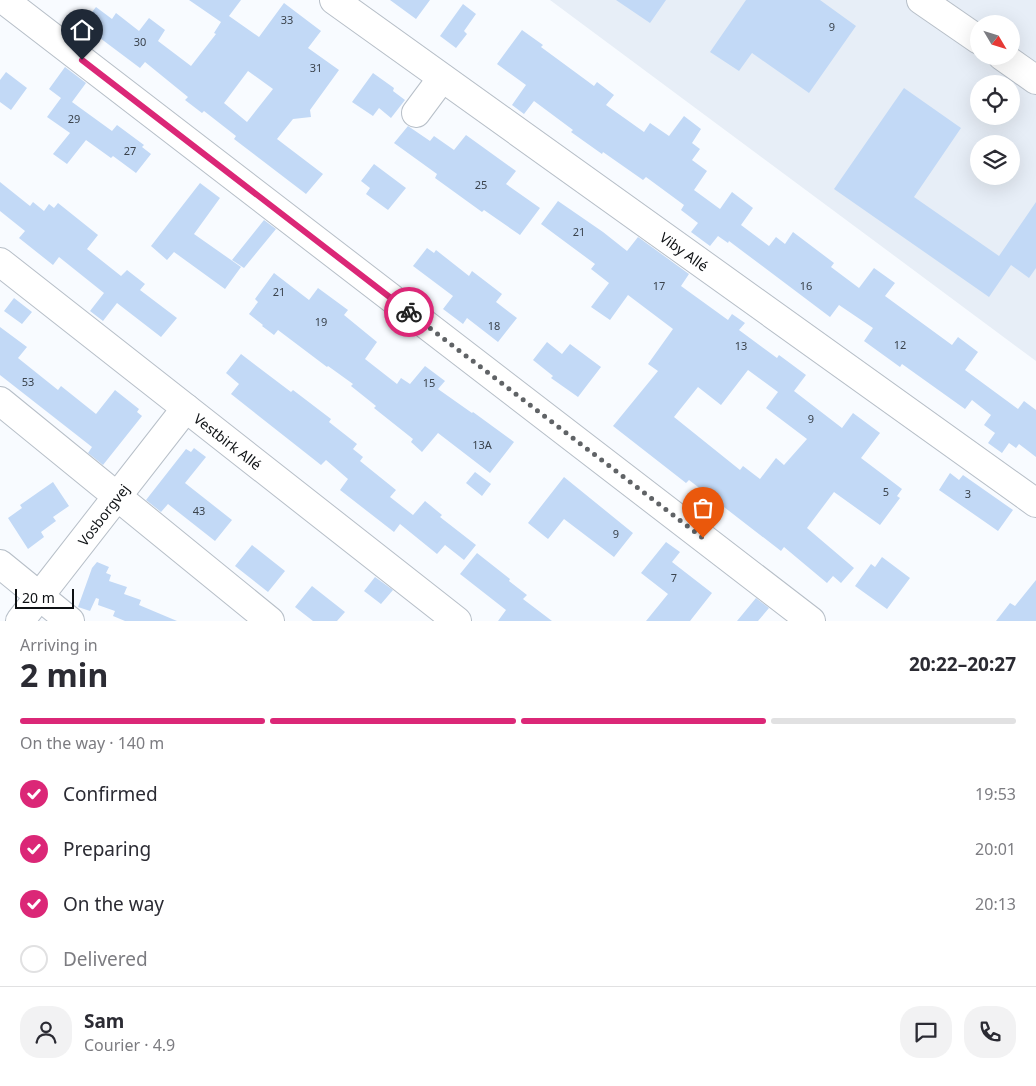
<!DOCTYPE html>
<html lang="en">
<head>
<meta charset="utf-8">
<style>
  body { margin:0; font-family:"Noto Sans",sans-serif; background:#f2f2f3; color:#2b2b33; height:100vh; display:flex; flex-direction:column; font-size:19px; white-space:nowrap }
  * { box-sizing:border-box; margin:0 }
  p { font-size:16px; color:#7c7c81 }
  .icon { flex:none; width:28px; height:28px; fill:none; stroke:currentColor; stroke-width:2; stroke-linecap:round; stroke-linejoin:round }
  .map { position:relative; height:621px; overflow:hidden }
  .panel { display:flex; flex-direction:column; background:#fff; flex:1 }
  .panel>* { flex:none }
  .needle { width:32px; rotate:128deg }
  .controls { position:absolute; left:970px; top:15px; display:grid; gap:10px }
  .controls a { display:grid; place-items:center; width:50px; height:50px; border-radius:50%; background:#fff; box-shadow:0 5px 20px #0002; font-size:25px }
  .scale { position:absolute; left:15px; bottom:12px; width:59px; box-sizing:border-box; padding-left:5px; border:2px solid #0e1114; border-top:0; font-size:14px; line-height:18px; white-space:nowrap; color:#0e1114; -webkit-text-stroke:4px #fff; paint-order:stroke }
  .pin { position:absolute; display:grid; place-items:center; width:42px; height:42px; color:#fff; margin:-51px -21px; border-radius:50% 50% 50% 0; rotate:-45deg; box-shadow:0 0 5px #0007 }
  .pin .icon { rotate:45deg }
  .courier { position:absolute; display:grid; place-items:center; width:50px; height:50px; margin:-25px; border:4px solid #db2777; border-radius:50%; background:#fff; color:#222; box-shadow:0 1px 6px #0007 }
  .head em { font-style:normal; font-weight:700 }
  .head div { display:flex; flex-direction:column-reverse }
  .head { display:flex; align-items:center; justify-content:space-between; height:85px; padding:0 20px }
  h1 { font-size:32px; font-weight:700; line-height:38px }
  .bar { display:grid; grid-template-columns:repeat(4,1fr); gap:8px 5px; align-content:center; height:60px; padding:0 20px }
  .bar i { height:6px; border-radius:4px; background:#e1e1e2 }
  .bar .active { background:#db2777 }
  .bar p { grid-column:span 4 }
  .line { display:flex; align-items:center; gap:12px; padding:0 20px; border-top:1px solid #e1e1e2 }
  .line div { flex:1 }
  .round { display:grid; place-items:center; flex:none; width:52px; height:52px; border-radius:20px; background:#f2f2f3 }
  ol { padding:0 20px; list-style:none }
  li { display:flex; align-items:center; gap:15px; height:55px }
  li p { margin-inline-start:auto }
  li .icon { padding:5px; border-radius:50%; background:#db2777; color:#fff; stroke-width:4 }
  li:last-child { color:#7c7c81 }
  li i { width:28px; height:28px; border:2px solid #e1e1e2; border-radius:50% }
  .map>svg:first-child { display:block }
</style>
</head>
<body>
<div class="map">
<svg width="1036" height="621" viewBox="0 0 1036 621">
  <rect width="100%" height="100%" fill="#f8fbff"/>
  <!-- built -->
  <path fill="#e7eef7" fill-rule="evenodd" d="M550 0H1036V361ZM979 24H1011V56H979ZM979 84H1011V116H979ZM979 144H1011V176H979Z"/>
  <!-- building -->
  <path fill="#c2d9f6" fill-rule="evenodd" d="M189 0H241L229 16 259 37 284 3 321 31 308 48 339 70 310 110 311 117 293 119 277 139 323 174 306 194 234 139 236 136 204 111 202 113 185 100 188 97 145 62 140 68 96 35 94 38 80 27 96 7 112 19 116 13 139 31 149 18 165 30 158 41 191 66 216 34 214 33 221 22ZM248 71 273 89 247 122 224 103Z
    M390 0H430L416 19Z
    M616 0H666L650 23Z
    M746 0H820L856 26 809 93 752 53 739 71 710 52Z
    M463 4 476 14 464 31 467 34 456 48 440 36Z
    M522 30 543 45 541 47 594 86 597 82 614 95 606 105 644 132 650 123 669 136 684 116 701 129 692 143 700 149 692 160 707 171 694 190 720 209 732 192 753 208 741 225 769 246 776 237 785 244 793 232 834 263 831 267 859 288 874 268 895 283 885 296 952 345 958 337 978 352 965 370 1018 409 1024 401 1036 410V457L1019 444 1016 448 1009 443 1002 453 988 443 995 433 984 425 991 415 972 400 965 409 902 364 900 367 864 341 873 328 839 305 830 317 729 241 728 243 718 236 710 246 691 232 698 223 681 210 684 205 646 177 643 180 603 152 602 154 571 132 573 130 534 101 524 114 512 105 526 85 497 64Z
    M65 67 86 83 72 102 112 131 117 125 144 145 142 147 151 154 136 173 113 156 111 158 86 140 67 164 53 154 70 133 47 117 61 98 49 89Z
    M6 72 27 88 11 110 0 102V80Z
    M373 73 394 88 393 91 405 100 391 118 379 108 373 116 352 102Z
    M904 88 961 128 914 197 999 256 1036 202V268L1029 278 1011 265 989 297 834 189Z
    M408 126 430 141 434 136 454 150 466 135 516 171 506 184 540 208 520 235 484 210 482 212 435 178 437 174 394 143Z
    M374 164 406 188 388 210 366 194 370 188 361 181Z
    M0 182 30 206 33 202 44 211 49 204 54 208 58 203 98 235 87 249 121 276 127 270 145 284 140 290 177 318 161 337 117 303 103 321 90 311 104 293 59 257 53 265 19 238 25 231 0 211Z
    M200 183 220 198 194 234 241 267 225 289 174 252 167 260 151 246Z
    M558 201 603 232 627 251 638 237 689 274 681 286 728 320 732 314 745 323 739 330 777 358 779 355 806 375 794 391 842 428 853 413 880 433 861 458 902 489 897 496 900 498 880 525 834 492 807 528 854 568 841 583 833 576 827 583 784 547 781 551 689 480 686 483 613 426 658 371 648 364 673 329 628 295 610 320 591 307 609 283 591 269 595 264 541 224ZM748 370 778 392 766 408 807 439 784 465 776 458 760 479 743 466 740 470 674 417 698 387 721 405Z
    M264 220 276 229 244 268 232 260Z
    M427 248 434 253 436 250 469 276 472 271 502 294 496 302 517 318 498 342 467 318 463 324 443 309 453 296 413 266Z
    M274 273 309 300 318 288 348 310 344 315 377 342 365 359 397 384 401 378 410 384 425 366 445 381 438 389 472 413 473 412 514 442 490 473 438 433 422 452 411 442 413 439 374 408 376 406 351 386 353 384 328 366 327 367 278 330 274 335 262 326 263 325 249 314 258 302 255 299Z
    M14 298 32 312 22 324 4 311Z
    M0 327 27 347 18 358 58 390 61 386 96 414 115 390 139 409 137 412 142 416 103 465 88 453 92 447 0 375Z
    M547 342 562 354 570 344 601 367 578 397 551 378 553 376 533 360Z
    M241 354 291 392 293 390 331 419 329 422 357 444 353 449 363 457 360 461 396 490 390 497 413 515 425 501 442 515 440 517 476 545 464 560 445 545 437 554 400 524 394 532 340 490 348 479 326 460 321 465 231 394 239 384 226 373Z
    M194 448 206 457 185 483 232 520 215 541 168 504 161 512 146 500 186 449 191 452Z
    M475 472 491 484 482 496 466 483Z
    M950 473 959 480 963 475 1013 510 998 531 939 490Z
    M564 477 633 533 614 557 564 519 548 539 528 523Z
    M53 482 69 506 53 517 56 521 41 532 44 537 28 549 8 518 22 508 20 505Z
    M666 542 680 552 672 562 712 593 690 621H646L668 594 641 573Z
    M252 545 285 571 268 592 235 566Z
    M477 553 510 579 509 581 527 595 523 599 552 621H498L506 610 460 574Z
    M882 557 910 578 887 609 855 586 871 564 875 567Z
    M97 562 109 567 106 573 111 575 109 581 127 587 124 594 141 600 139 605 177 621H125L113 616 115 611 98 605 99 599 96 598 90 611 78 607 92 568Z
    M375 577 393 590 381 604 364 591Z
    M1036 580V621H996L1010 603 1015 606Z
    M312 586 345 612 337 621H313L295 607Z
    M756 598 769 608 758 621H737Z"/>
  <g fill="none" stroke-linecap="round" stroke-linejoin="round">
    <!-- minor casing -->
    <g stroke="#b7bfc8" stroke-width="30">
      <g id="minor">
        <path d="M4 0 811 621"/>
        <path id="s1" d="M334 0 1036 503"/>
        <path d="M921 0 979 40"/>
        <path d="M1002 56 1036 80"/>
        <path d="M416 113 442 78"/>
        <path id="s2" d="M0 262 457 621"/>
        <path d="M0 401 270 621"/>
        <path d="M0 564 70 621"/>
        <path id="s3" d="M20 621 186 408"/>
      </g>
    </g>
    <!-- minor -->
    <use href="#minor" stroke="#fff" stroke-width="28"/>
  </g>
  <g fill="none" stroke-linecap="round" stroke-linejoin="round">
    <!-- done -->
    <path stroke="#606366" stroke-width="5" stroke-dasharray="0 9" d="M409 312 703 538"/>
    <!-- route -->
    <path stroke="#db2777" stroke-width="6" d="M82 60 409 312"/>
  </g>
  <g text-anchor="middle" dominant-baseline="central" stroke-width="4.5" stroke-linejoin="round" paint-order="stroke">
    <!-- number labels -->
    <g font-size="11" fill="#3b434c">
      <text x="287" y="19">33</text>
      <text x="832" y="26">9</text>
      <text x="140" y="41">30</text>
      <text x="316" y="67">31</text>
      <text x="74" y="118">29</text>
      <text x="130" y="150">27</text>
      <text x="481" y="184">25</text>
      <text x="579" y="231">21</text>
      <text x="659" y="285">17</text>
      <text x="806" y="285">16</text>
      <text x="279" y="291">21</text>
      <text x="321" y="321">19</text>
      <text x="494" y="325">18</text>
      <text x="900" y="344">12</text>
      <text x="741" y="345">13</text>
      <text x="28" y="381">53</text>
      <text x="429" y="382">15</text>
      <text x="811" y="418">9</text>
      <text x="482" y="444">13A</text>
      <text x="886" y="491">5</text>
      <text x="968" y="493">3</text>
      <text x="199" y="510">43</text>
      <text x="616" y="533">9</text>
      <text x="674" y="577">7</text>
    </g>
    <!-- street labels -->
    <g font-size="14" fill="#0e1114" stroke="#fff">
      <text stroke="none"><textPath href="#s1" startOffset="431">Viby Allé</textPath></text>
      <text stroke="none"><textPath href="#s2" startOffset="290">Vestbirk Allé</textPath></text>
      <text stroke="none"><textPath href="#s3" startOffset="135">Vosborgvej</textPath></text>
    </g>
  </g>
</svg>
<div class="controls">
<a><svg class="needle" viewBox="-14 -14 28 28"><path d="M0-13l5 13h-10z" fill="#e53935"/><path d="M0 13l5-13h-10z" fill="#7c7c81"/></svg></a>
<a><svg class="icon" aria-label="locate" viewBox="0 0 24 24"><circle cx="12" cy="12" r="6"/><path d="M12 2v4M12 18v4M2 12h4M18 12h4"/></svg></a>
<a><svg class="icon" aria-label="layers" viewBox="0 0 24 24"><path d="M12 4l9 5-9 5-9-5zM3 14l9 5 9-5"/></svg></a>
</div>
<div class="scale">20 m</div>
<div class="pin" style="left:703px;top:538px;background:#ea580c"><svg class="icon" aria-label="bag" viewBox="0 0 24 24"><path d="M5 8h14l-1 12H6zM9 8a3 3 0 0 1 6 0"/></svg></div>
<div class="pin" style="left:82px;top:60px;background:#1f2937"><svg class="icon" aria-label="home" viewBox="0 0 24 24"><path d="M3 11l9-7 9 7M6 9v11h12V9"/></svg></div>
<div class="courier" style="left:409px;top:312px"><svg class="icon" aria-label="bike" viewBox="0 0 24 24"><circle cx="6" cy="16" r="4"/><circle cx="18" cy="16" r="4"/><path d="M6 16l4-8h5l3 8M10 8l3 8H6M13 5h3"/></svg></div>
</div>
<section class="panel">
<div class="head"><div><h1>2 min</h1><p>Arriving in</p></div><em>20:22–20:27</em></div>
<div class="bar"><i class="active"></i><i class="active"></i><i class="active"></i><i></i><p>On the way · 140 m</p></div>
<ol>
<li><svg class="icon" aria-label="check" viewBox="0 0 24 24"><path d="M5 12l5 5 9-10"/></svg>Confirmed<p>19:53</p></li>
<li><svg class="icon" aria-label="check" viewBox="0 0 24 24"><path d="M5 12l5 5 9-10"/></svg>Preparing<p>20:01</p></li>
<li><svg class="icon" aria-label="check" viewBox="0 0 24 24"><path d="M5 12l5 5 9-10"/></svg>On the way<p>20:13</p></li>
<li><i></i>Delivered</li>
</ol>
<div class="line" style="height:90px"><a class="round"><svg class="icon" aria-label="person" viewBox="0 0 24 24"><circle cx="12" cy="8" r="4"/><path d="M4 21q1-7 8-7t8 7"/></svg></a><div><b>Sam</b><p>Courier · 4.9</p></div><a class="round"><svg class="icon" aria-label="chat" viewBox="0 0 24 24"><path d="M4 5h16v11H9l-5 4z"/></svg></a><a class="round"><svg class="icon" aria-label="phone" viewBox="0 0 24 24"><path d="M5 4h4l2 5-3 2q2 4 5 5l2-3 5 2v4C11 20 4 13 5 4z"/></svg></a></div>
</section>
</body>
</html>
